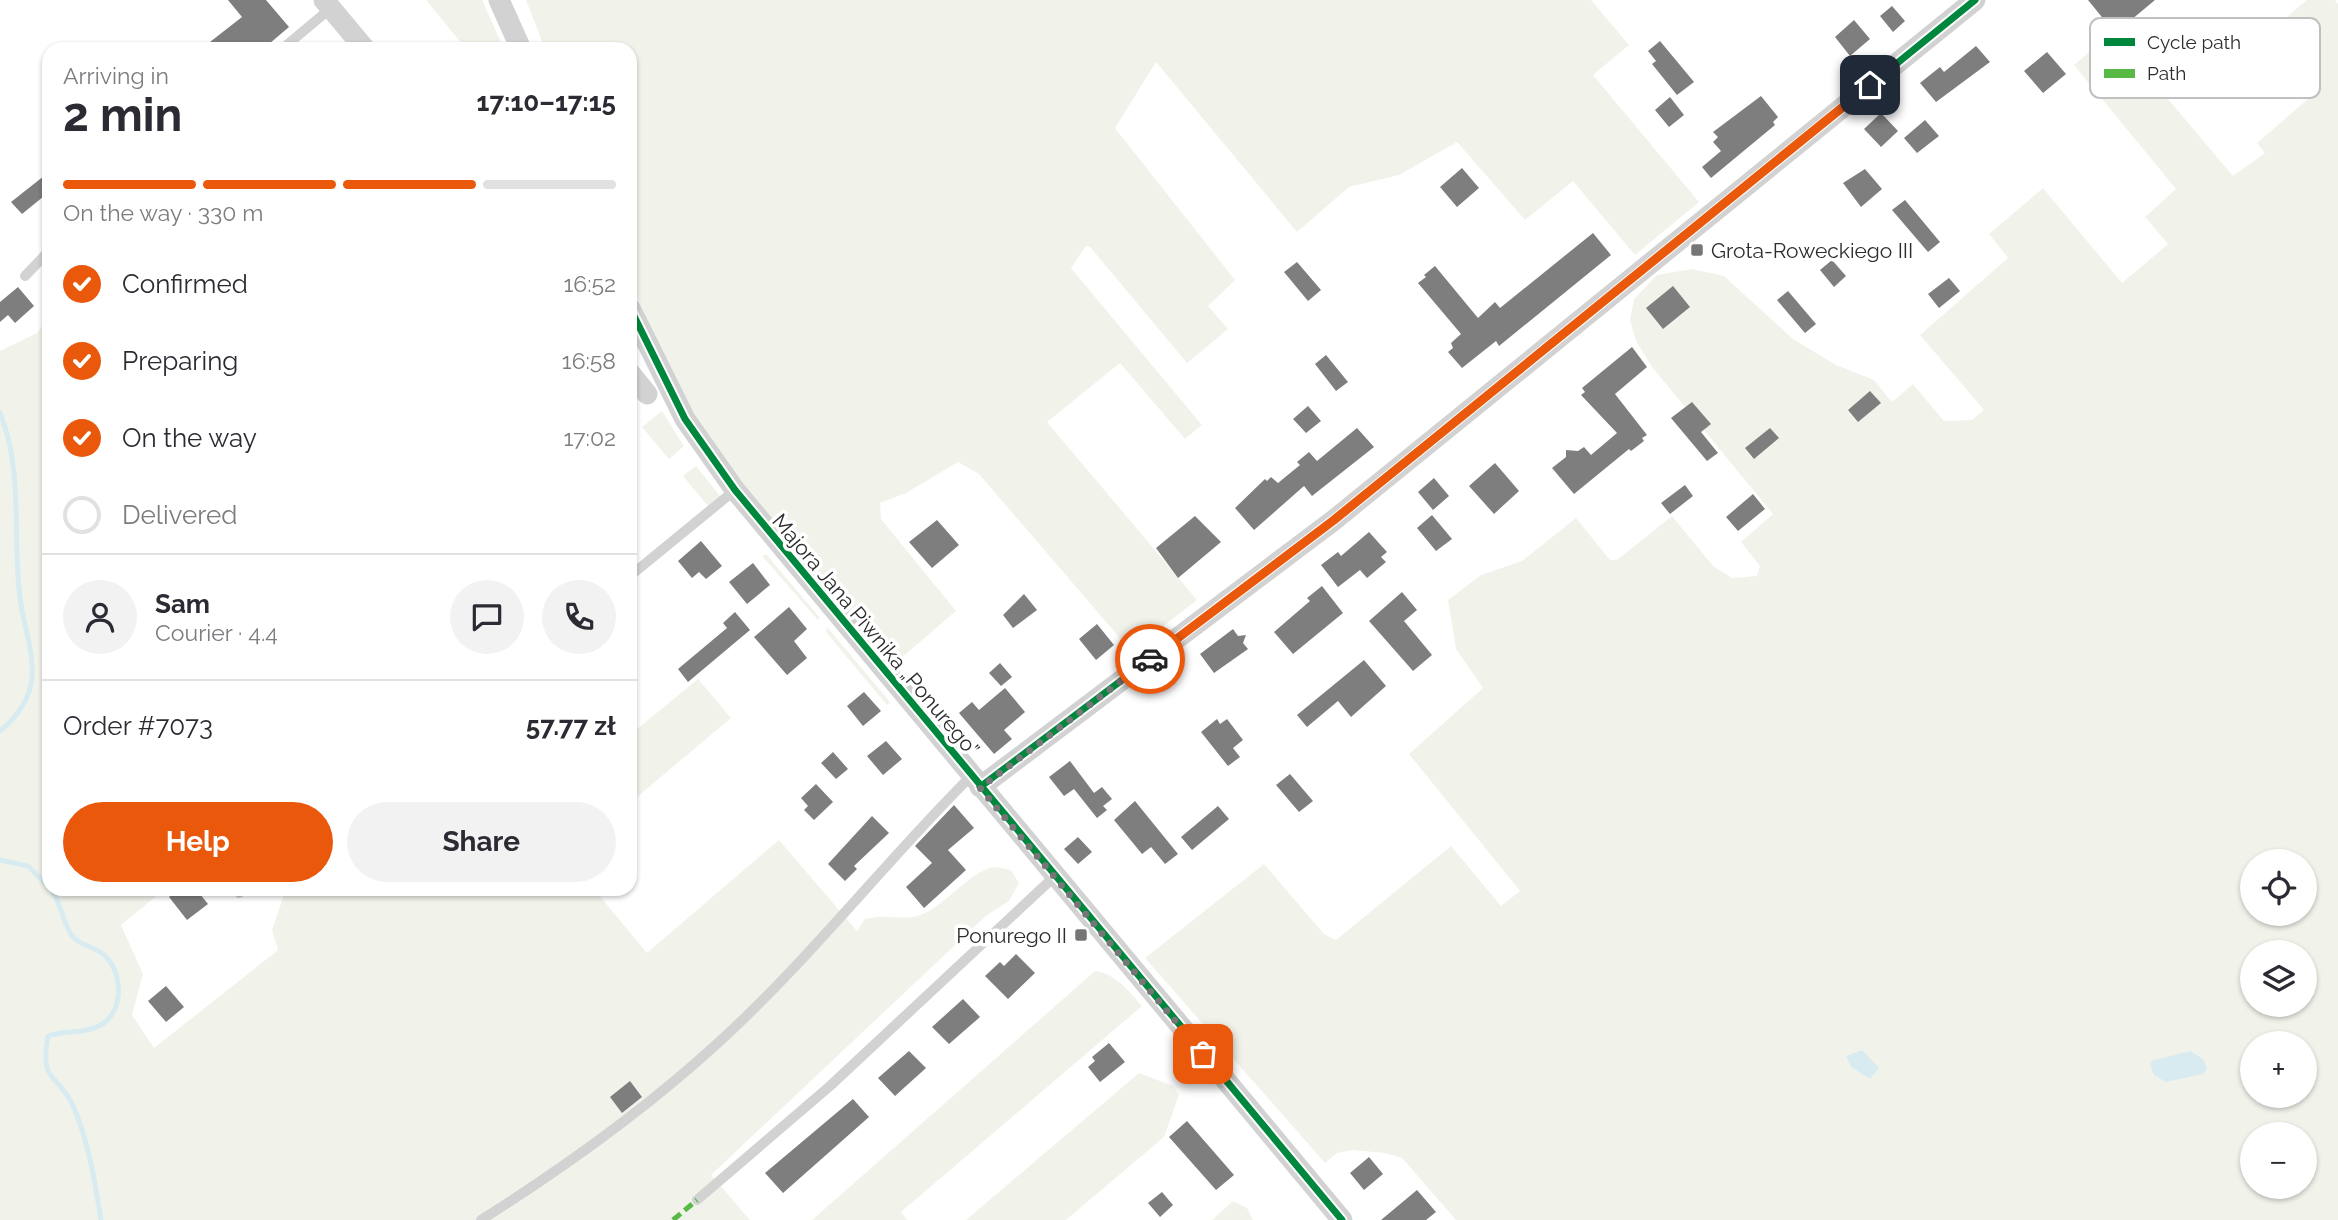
<!DOCTYPE html>
<html lang="en">
<head>
<meta charset="utf-8">
<style>
  body { margin:0; font-family:Raleway,sans-serif; background:#f2f2f3; color:#2b2b33; height:100vh; display:flex; flex-direction:column; font-size:26px; white-space:nowrap }
  * { box-sizing:border-box; margin:0 }
  p { font-size:23px; color:#7c7c81 }
  .icon { flex:none; width:38px; height:38px; fill:none; stroke:currentColor; stroke-width:2; stroke-linecap:round; stroke-linejoin:round }
  .map { position:relative; flex:1; overflow:hidden }
  .sheet { position:absolute; left:42px; top:42px; width:595px; height:854px; display:flex; flex-direction:column; background:#fff; border-radius:21px; box-shadow:0 2px 5px #0004 }
  .sheet>* { flex:none }
  .fabs { position:absolute; left:2240px; top:849px; display:grid; gap:14px }
  .fabs a { display:grid; place-items:center; width:77px; height:77px; border-radius:50%; background:#fff; box-shadow:0 2px 5px #0004; font-size:35px }
  .pin { position:absolute; display:grid; place-items:center; width:60px; height:60px; color:#fff; margin:-30px; border-radius:14px; box-shadow:0 4px 10px #0006 }
  .courier { position:absolute; display:grid; place-items:center; width:70px; height:70px; margin:-35px; border:5px solid #ea580c; border-radius:50%; background:#fff; color:#222; box-shadow:0 2px 9px #0007 }
  .headline em { font-style:normal; font-weight:700 }
  .headline div { display:flex; flex-direction:column-reverse }
  .headline { display:flex; align-items:center; justify-content:space-between; height:119px; padding:0 21px }
  h1 { font-size:46px; font-weight:700; line-height:52px }
  .bar { display:grid; grid-template-columns:repeat(4,1fr); gap:10px 7px; align-content:center; height:84px; padding:0 21px }
  .bar i { height:9px; border-radius:5px; background:#e1e1e2 }
  .bar .on { background:#ea580c }
  .bar p { grid-column:span 4 }
  .line { display:flex; align-items:center; gap:18px; padding:0 21px; border-top:2px solid #e1e1e2 }
  .line div { flex:1 }
  .round { display:grid; place-items:center; flex:none; width:74px; height:74px; border-radius:37px; background:#f2f2f3 }
  ol { padding:0 21px; list-style:none }
  li { display:flex; align-items:center; gap:21px; height:77px }
  li p { margin-inline-start:auto }
  li .icon { padding:7px; border-radius:50%; background:#ea580c; color:#fff; stroke-width:4 }
  li:last-child { color:#7c7c81 }
  li i { width:38px; height:38px; border:4px solid #e1e1e2; border-radius:50% }
  .primary-button { display:flex; gap:14px; margin-top:auto; padding:14px 21px }
  .primary-button a { flex:1; height:80px; border-radius:42px; background:#ea580c; color:#fff; font-size:28px; font-weight:700; line-height:80px; text-align:center }
  .primary-button a+a { background:#f2f2f3; color:#2b2b33 }
  .map>svg:first-child { display:block }
</style>
</head>
<body>
<div class="map">
<svg width="2338" height="1220" viewBox="0 0 2338 1220">
  <rect width="100%" height="100%" fill="#fff"/>
  <!-- green -->
  <path fill="#f1f3eb" fill-rule="evenodd" d="M426 0H482L504 49H466Z
    M526 0H1591L1629 45 1593 75 1699 202 1635 255 1573 181 1525 220 1457 142 1399 175 1349 187 1297 232 1156 62 1115 128 1235 280 1208 306 1228 329 1187 363 1090 247 1086 246 1071 268 1202 425 1185 439 1120 363 1047 422 1197 600 1131 651 979 474 958 462 906 493 880 503 881 519 956 611 893 665 719 455 681 393 632 286 630 49H545Z
    M2307 0H2335L2338 4V1220H1456L1402 1158 1385 1153 1352 1150 1337 1153 1325 1163 1145 958 1264 864 1324 934 1336 940 1451 846 1501 906 1520 891 1409 754 1483 688 1456 649 1448 600 1481 575 1522 561 1576 518 1610 560H1617L1672 516 1713 566 1732 578 1757 576 1760 566 1741 542 1773 514 1652 367 1636 341 1630 320 1634 299 1657 275 1692 269 1724 276 1793 339 1836 365 1874 380 1892 402 1913 384 1944 421 1972 420 1984 410 1920 335 2008 258 1989 234 2043 188 2122 283 2168 244 2145 217 2176 189 2074 65 2112 33 2233 176 2265 153 2257 143 2316 92 2267 34ZM2252 861H2305V914H2252ZM2252 952H2305V1004H2252ZM2252 1043H2305V1096H2252ZM2252 1134H2305V1186H2252Z
    M49 316V889H165L121 925 143 974 132 1015 154 1048 278 950 272 930 286 889H594L647 953 779 840 857 931 865 919C885 914 895 919 913 917 939 913 963 877 990 868 996 866 1005 869 1011 870L1019 883 1009 901 987 915 711 1175 750 1220H0V351L37 333Z
    M662 411 684 446 669 459 642 427Z
    M696 466 720 496 708 506 683 476Z
    M766 554 820 618 818 620 762 556Z
    M827 627 890 702 887 705 826 632Z
    M698 679 731 718 630 803V721L637 729Z
    M1095 971C1116 974 1129 991 1142 1006L901 1212 907 1220H812Z
    M1139 1073 1173 1086 1179 1095 1164 1137 1066 1220H966Z
    M1233 1201 1247 1208 1253 1220H1212Z"/>
  <!-- water -->
  <path fill="#d8ebf0" d="M1862 1050 1879 1068 1870 1079 1851 1067 1846 1056Z
    M2190 1051 2203 1059 2207 1068 2203 1074 2166 1082 2154 1075 2150 1064 2154 1060Z"/>
  <g fill="none" stroke-linecap="round" stroke-linejoin="round">
    <!-- stream -->
    <path stroke="#d8ebf0" stroke-width="5" d="M0 413C24 472 12 536 20 598 23 624 34 650 32 677 30 699 17 717 0 731
      M0 860 28 866 49 887
      M51 889C61 903 62 920 71 934 77 945 93 946 103 954 123 970 125 1011 101 1025 85 1034 65 1030 48 1036 39 1086 59 1072 74 1108 89 1143 95 1183 101 1220"/>
  </g>
  <!-- building -->
  <path fill="#7e7e7e" d="M228 0H266L289 27 263 49H201L242 17Z
    M2088 0H2155L2131 20 2139 30 2123 43Z
    M1892 6 1905 21 1893 32 1880 16Z
    M1854 20 1870 39 1850 56 1835 37Z
    M1660 41 1694 82 1677 95 1652 64 1656 61 1648 51Z
    M1976 46 1990 62 1936 102 1920 83 1940 67 1944 72Z
    M2047 52 2066 74 2043 93 2024 71Z
    M1761 96 1778 117 1773 122 1775 125 1711 178 1702 167 1721 151 1713 142 1718 137 1713 132Z
    M1670 97 1684 115 1669 127 1655 110Z
    M1881 113 1898 131 1881 147 1864 129Z
    M1925 120 1939 136 1917 153 1904 138Z
    M1462 168 1479 188 1457 207 1440 187Z
    M1865 169 1882 189 1861 207 1843 183Z
    M49 172V192L22 214 11 202Z
    M1905 200 1940 242 1928 252 1892 210Z
    M1593 233 1611 255 1499 346 1496 341 1462 368 1448 352 1453 348 1451 343 1461 334 1418 283 1426 277 1424 275 1435 266 1478 318 1495 302 1500 308Z
    M1832 260 1846 276 1834 287 1820 270Z
    M1297 262 1321 290 1308 301 1284 272Z
    M1949 278 1960 291 1939 308 1928 294Z
    M1673 286 1690 307 1663 329 1646 308Z
    M18 287 34 306 15 323 8 315 0 322V302Z
    M1788 291 1816 324 1805 333 1777 300Z
    M1632 347 1647 367 1615 394 1647 435 1642 438 1644 441 1631 451 1629 449 1574 494 1552 468 1566 457V450L1578 451 1584 447 1591 455 1617 433 1581 395 1585 392 1582 388Z
    M1326 355 1348 382 1336 391 1315 364Z
    M1870 391 1881 403 1858 422 1848 410Z
    M1692 402 1711 424 1701 432 1718 453 1707 461 1671 418Z
    M1308 406 1321 421 1306 433 1293 419Z
    M1357 428 1374 447 1312 496 1304 486 1254 530 1235 508 1265 479 1267 481 1271 477 1278 483 1300 465 1297 462 1309 452 1317 461Z
    M1770 428 1779 438 1754 459 1745 448Z
    M1495 463 1519 491 1494 514 1469 486Z
    M1434 478 1449 496 1433 510 1418 492Z
    M1685 485 1693 496 1670 514 1661 503Z
    M1753 494 1765 509 1738 531 1726 517Z
    M1432 515 1452 539 1436 551 1417 528Z
    M1195 516 1221 542 1178 578 1156 548Z
    M937 520 959 545 932 568 909 542Z
    M1369 532 1387 552 1381 557 1386 562 1367 578 1360 570 1338 587 1321 565 1338 552 1341 556Z
    M701 541 722 566 706 579 699 572 692 578 678 561Z
    M753 563 770 585 747 604 729 582Z
    M1322 586 1343 613 1293 654 1274 632 1310 601 1307 598Z
    M1402 592 1417 610 1404 621 1432 655 1413 671 1369 621Z
    M1024 594 1037 610 1013 628 1003 615Z
    M789 607 807 629 794 641 807 658 787 675 754 637Z
    M735 612 750 630 688 682 678 669 727 628 723 623Z
    M1097 624 1114 645 1096 660 1079 639Z
    M1233 629 1238 636 1246 635 1243 643 1248 649 1214 673 1200 654Z
    M1364 660 1386 686 1351 717 1338 701 1307 727 1297 715Z
    M1000 663 1012 677 1001 686 989 673Z
    M1005 688 1025 712 1004 730 1012 739 994 754 959 713 972 702 979 710Z
    M864 692 881 711 863 726 847 706Z
    M1217 719 1220 724 1227 719 1243 740 1233 748 1240 757 1228 766 1201 732Z
    M886 741 902 759 883 775 867 756Z
    M833 752 848 769 836 779 821 763Z
    M1070 761 1094 793 1102 787 1112 799 1103 806 1107 810 1097 818 1074 789 1064 796 1049 777Z
    M1290 774 1313 801 1299 812 1276 785Z
    M816 784 833 802 814 820 804 810 808 806 801 798Z
    M1135 801 1178 854 1165 864 1151 847 1142 854 1114 820Z
    M954 805 974 828 948 850 966 870 924 908 906 887 932 863 915 846Z
    M1218 806 1229 819 1192 850 1181 837Z
    M872 816 889 833 854 866 857 869 845 881 828 864Z
    M1078 837 1092 852 1078 864 1064 849Z
    M179 889H196L208 904 187 920 169 897Z
    M1016 954 1035 973 1008 999 985 976 1000 962 1004 966Z
    M166 986 184 1007 166 1022 148 1001Z
    M963 999 980 1017 949 1044 932 1027Z
    M1109 1043 1125 1062 1100 1082 1088 1067 1095 1061 1092 1057Z
    M909 1051 926 1068 895 1096 878 1078Z
    M630 1081 642 1097 622 1113 610 1097Z
    M853 1099 869 1117 783 1193 765 1173Z
    M1187 1121 1234 1175 1216 1190 1169 1137Z
    M1369 1157 1383 1174 1364 1190 1350 1173Z
    M1417 1190 1436 1212 1426 1220H1381Z
    M1162 1192 1173 1205 1160 1217 1148 1203Z"/>
  <g fill="none" stroke-linecap="round" stroke-linejoin="round">
    <!-- service -->
    <path stroke="#d2d2d2" stroke-width="10" d="M282 49 331 8
      M25 276 49 251
      M630 576 735 490
      M239 893 244 889
      M697 1200 830 1086 1055 876
      M481 1220C565 1167 646 1109 719 1042 809 960 885 862 971 776"/>
    <!-- minor -->
    <path stroke="#d2d2d2" stroke-width="21" d="M324 0 365 49
      M499 0 521 49
      M630 308 685 419 735 490 1342 1220
      M630 373 647 394
      M980 787 1334 520 1975 0"/>
    <!-- quiet -->
    <path stroke="#58b947" stroke-width="5" stroke-dasharray="10 5" stroke-linecap="butt" d="M673 1220 697 1200"/>
    <!-- cycleway casing -->
    <g stroke="#fff" stroke-width="11">
      <path id="cycleway" d="M630 308 685 419 735 490 1342 1220
        M980 787 1334 520 1975 0"/>
    </g>
    <!-- cycleway -->
    <use href="#cycleway" stroke="#00873e" stroke-width="7"/>
  </g>
  <g fill="none" stroke-linecap="round" stroke-linejoin="round">
    <!-- done -->
    <path stroke="#767676" stroke-width="7" stroke-dasharray="0 12.6" d="M1150 659 980 788 1203 1054"/>
    <!-- route -->
    <path stroke="#ea580c" stroke-width="9" d="M1150 659 1334 520 1870 85"/>
  </g>
  <!-- markers -->
  <g fill="#767676" stroke="#fff" stroke-width="2.5">
    <rect x="1690" y="243" width="14" height="14" rx="3.5"/>
    <rect x="1074" y="928" width="14" height="14" rx="3.5"/>
  </g>
  <g text-anchor="middle" dominant-baseline="central" stroke-width="7" stroke-linejoin="round" paint-order="stroke">
    <!-- poi labels -->
    <g font-size="21" fill="#2d2d2d" stroke="#fff" text-anchor="start">
      <text x="1711" y="250">Grota-Roweckiego III</text>
      <text x="1067" y="935" text-anchor="end">Ponurego II</text>
    </g>
    <!-- street labels -->
    <g font-size="21" fill="#2d2d2d" stroke="#fff">
      <text transform="translate(876 635) rotate(50)">Majora Jana Piwnika „Ponurego”</text>
    </g>
  </g>
  <!-- legend -->
  <rect x="2090" y="18" width="230" height="80" rx="10" fill="#fff" stroke="#c0c0c0" stroke-width="2"/>
  <rect x="2104" y="38" width="31" height="8" fill="#00873e"/>
  <rect x="2104" y="69" width="31" height="9" fill="#58b947"/>
  <g font-size="19" fill="#2d2d2d">
    <text x="2147" y="49">Cycle path</text>
    <text x="2147" y="80">Path</text>
  </g>
</svg>
<div class="fabs">
<a><svg class="icon" aria-label="locate" viewBox="0 0 24 24"><circle cx="12" cy="12" r="6"/><path d="M12 2v4M12 18v4M2 12h4M18 12h4"/></svg></a>
<a><svg class="icon" aria-label="layers" viewBox="0 0 24 24"><path d="M12 4l9 5-9 5-9-5zM3 14l9 5 9-5"/></svg></a>
<a>+</a>
<a>−</a>
</div>
<div class="pin" style="left:1203px;top:1054px;background:#ea580c"><svg class="icon" aria-label="bag" viewBox="0 0 24 24"><path d="M5 8h14l-1 12H6zM9 8a3 3 0 0 1 6 0"/></svg></div>
<div class="pin" style="left:1870px;top:85px;background:#1f2937"><svg class="icon" aria-label="home" viewBox="0 0 24 24"><path d="M3 11l9-7 9 7M6 9v11h12V9"/></svg></div>
<div class="courier" style="left:1150px;top:659px"><svg class="icon" aria-label="car" viewBox="0 0 24 24"><path d="M5 17H2v-5l4-1 3-4h7l3 4 3 1v5h-3M9 17h6M6 11h13"/><circle cx="7" cy="17" r="2"/><circle cx="17" cy="17" r="2"/></svg></div>
<section class="sheet">
<div class="headline"><div><h1>2 min</h1><p>Arriving in</p></div><em>17:10–17:15</em></div>
<div class="bar"><i class="on"></i><i class="on"></i><i class="on"></i><i></i><p>On the way · 330 m</p></div>
<ol>
<li><svg class="icon" aria-label="check" viewBox="0 0 24 24"><path d="M5 12l5 5 9-10"/></svg>Confirmed<p>16:52</p></li>
<li><svg class="icon" aria-label="check" viewBox="0 0 24 24"><path d="M5 12l5 5 9-10"/></svg>Preparing<p>16:58</p></li>
<li><svg class="icon" aria-label="check" viewBox="0 0 24 24"><path d="M5 12l5 5 9-10"/></svg>On the way<p>17:02</p></li>
<li><i></i>Delivered</li>
</ol>
<div class="line" style="height:126px"><a class="round"><svg class="icon" aria-label="person" viewBox="0 0 24 24"><circle cx="12" cy="8" r="4"/><path d="M4 21q1-7 8-7t8 7"/></svg></a><div><b>Sam</b><p>Courier · 4.4</p></div><a class="round"><svg class="icon" aria-label="chat" viewBox="0 0 24 24"><path d="M4 5h16v11H9l-5 4z"/></svg></a><a class="round"><svg class="icon" aria-label="phone" viewBox="0 0 24 24"><path d="M5 4h4l2 5-3 2q2 4 5 5l2-3 5 2v4C11 20 4 13 5 4z"/></svg></a></div>
<div class="line" style="height:91px"><div>Order #7073</div><b>57.77 zł</b></div>
<div class="primary-button"><a>Help</a><a>Share</a></div>
</section>
</div>
</body>
</html>
